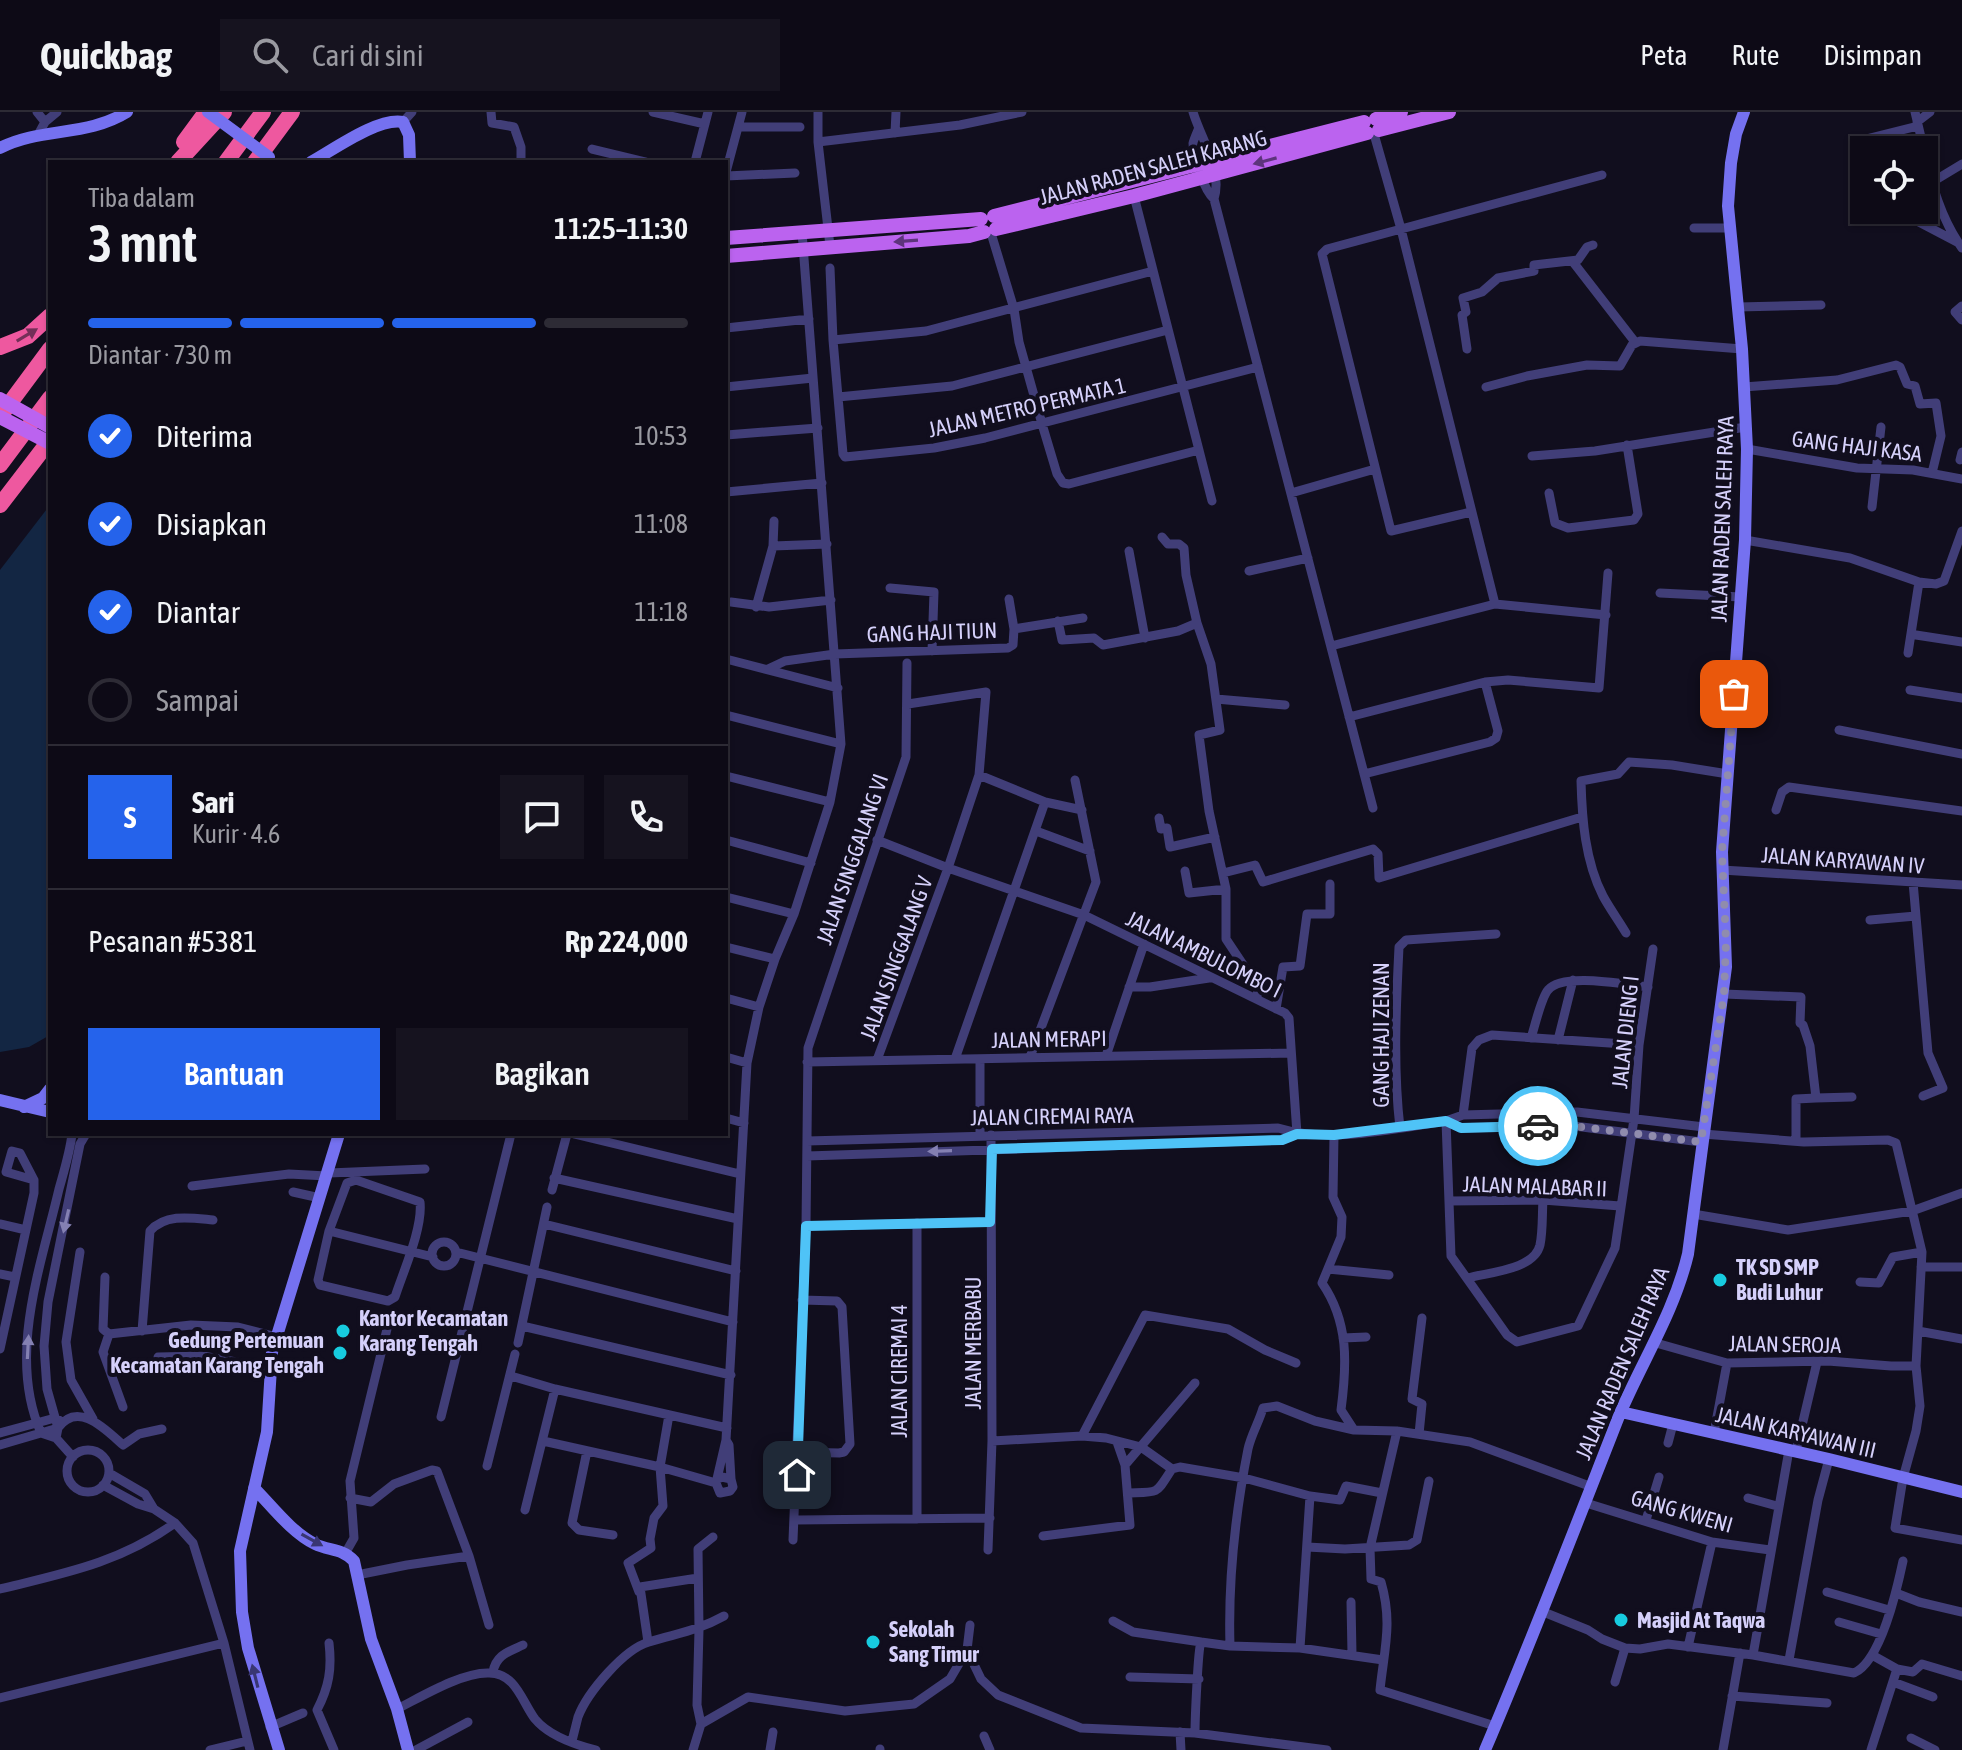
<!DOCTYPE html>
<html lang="id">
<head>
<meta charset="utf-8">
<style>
  body { margin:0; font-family:"Asap Condensed",sans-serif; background:#16131f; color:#f1f3f6; height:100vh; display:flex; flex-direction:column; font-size:30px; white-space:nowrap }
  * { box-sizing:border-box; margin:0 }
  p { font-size:26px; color:#9a9aa1 }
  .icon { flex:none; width:44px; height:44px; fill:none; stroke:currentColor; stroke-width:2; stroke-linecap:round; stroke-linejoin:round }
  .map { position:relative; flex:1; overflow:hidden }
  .panel { position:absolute; left:48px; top:48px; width:680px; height:976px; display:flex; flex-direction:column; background:#0d0a16; border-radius:0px; box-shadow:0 2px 6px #0004,0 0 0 2px #2d2b35 }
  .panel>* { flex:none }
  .buttons { position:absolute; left:1850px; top:24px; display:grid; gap:16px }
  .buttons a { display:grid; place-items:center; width:88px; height:88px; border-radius:0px; background:#0d0a16; box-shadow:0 2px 6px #0004,0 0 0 2px #2d2b35; font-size:40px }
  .pin { position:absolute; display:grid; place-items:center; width:68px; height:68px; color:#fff; margin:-34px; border-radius:16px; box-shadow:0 4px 12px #0006 }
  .courier { position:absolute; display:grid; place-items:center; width:80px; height:80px; margin:-40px; border:6px solid #4fc3f7; border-radius:50%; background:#fff; color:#222; box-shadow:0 2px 10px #0007 }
  .head em { font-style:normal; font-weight:600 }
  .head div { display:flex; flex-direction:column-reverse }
  .head { display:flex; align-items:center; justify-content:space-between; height:136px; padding:0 40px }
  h1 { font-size:52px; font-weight:600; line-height:60px }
  .bar { display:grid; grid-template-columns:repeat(4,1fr); gap:12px 8px; align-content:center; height:96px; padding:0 40px }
  .bar i { height:10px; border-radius:6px; background:#2d2b35 }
  .bar .current { background:#2563eb }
  .bar p { grid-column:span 4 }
  .line { display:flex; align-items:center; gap:20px; padding:0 40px; border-top:2px solid #2d2b35 }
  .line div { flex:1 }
  .round { display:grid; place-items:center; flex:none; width:84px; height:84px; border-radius:0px; background:#16131f }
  ol { padding:0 40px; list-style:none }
  li { display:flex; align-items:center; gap:24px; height:88px }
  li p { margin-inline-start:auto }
  li .icon { padding:8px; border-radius:50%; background:#2563eb; color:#fff; stroke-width:4 }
  li:last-child { color:#9a9aa1 }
  li i { width:44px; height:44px; border:4px solid #2d2b35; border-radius:50% }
  .cta { display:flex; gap:16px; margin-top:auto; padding:16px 40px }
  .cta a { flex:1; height:92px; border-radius:0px; background:#2563eb; color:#fff; font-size:32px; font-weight:600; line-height:92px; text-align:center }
  .cta a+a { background:#16131f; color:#f1f3f6 }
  header { display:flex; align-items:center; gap:48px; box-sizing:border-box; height:112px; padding:0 40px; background:#0d0a16; border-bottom:2px solid #2d2b35 }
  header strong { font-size:38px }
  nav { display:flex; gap:44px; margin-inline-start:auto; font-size:28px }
  .search { width:560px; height:72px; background:#16131f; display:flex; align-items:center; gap:20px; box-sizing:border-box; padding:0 28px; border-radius:0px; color:#9a9aa1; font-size:30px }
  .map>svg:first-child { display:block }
</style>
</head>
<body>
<header>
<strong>Quickbag</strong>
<div class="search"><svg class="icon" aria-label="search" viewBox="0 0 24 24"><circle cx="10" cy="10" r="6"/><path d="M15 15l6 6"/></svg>Cari di sini</div>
<nav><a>Peta</a><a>Rute</a><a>Disimpan</a></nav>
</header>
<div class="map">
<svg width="1962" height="1638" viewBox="0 0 1962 1638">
  <rect width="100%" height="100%" fill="#110e1e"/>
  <!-- water -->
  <path fill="#132643" d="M50 393V923L29 935 0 940V458Z"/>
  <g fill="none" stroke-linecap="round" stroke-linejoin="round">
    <!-- street -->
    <path stroke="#413e78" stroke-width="9" d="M37 0 45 10
      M491 0 492 11 514 15 521 35V50
      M653 0 705 12
      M818 0V30L830 134
      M1193 0C1201 27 1223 58 1214 87L1373 696
      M1915 0 1924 38
      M403 10 412 0
      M1917 10 1930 0
      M738 15H800
      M1198 18C1198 18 1193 30 1193 31 1193 45 1204 78 1214 87
      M895 21 896 0
      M1374 22 1401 117 1495 492
      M38 23 45 10 57 0
      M818 30 960 13 1022 0
      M1854 30 1918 14
      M592 37 646 50
      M1924 39C1932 73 1941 107 1962 136
      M695 50 708 0
      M726 60 742 0
      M726 64 795 61
      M1924 75 1962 52
      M1134 84 1212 389
      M1896 98 1957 130
      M1694 116H1730
      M991 121 1014 197 1019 230 1042 312 1057 362 1063 371 1069 372 1199 338
      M1573 150 1635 230
      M830 156 833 228 843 342 845 345 934 336 985 326 1258 255
      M1962 194 1955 200 1962 208
      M1738 195 1821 193
      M726 216 809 207
      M833 228 926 219 1153 159
      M1467 237 1462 203 1466 200 1463 186 1482 180 1498 166 1534 159V153L1578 148 1587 135 1593 133
      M726 275 813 266
      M1486 275 1527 264 1587 253 1620 254 1632 233 1640 229 1742 237
      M1744 275 1837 268 1896 253 1900 255 1907 272 1915 274 1920 292 1936 291 1941 324 1932 361
      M838 285 952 274 1168 218
      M726 323 818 316
      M1747 337 1857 356 1913 358 1962 367
      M1532 344 1595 339 1746 315
      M1960 348 1962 340
      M726 380 822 371
      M1291 381 1375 357
      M1549 381 1555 411 1568 416 1634 408 1638 402 1627 333
      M1872 395 1881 315
      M1471 400 1391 419 1322 142 1327 137 1602 63
      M1162 425 1168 432H1179L1184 436 1186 463 1197 511 1211 552 1220 618 1199 623 1209 699 1226 777V827L1258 875 1257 887
      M1745 428 1850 446 1919 470 1936 472 1944 469 1962 419
      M773 434 827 432
      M1129 439 1145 526
      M1249 459 1308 446
      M890 476 934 480 932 539
      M1660 481 1741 485
      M731 490 769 495 831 488
      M756 495 773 434 774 409
      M1058 509 1062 528 1094 526 1103 533 1178 519 1197 511
      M1014 517 1083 506
      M1916 523 1962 530
      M1331 534 1495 492 1606 503
      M1908 541 1919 470
      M726 547 838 576
      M768 557 785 549 835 542 1008 536 1013 533 1014 517 1009 487
      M1910 578 1962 586
      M1216 587 1285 593
      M726 603 841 632
      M1349 605 1485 570 1508 568 1599 576 1608 461
      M1839 618 1962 642
      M1364 662 1490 630 1496 626 1498 619 1485 570
      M979 663 1045 690 1082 698
      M726 664 830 690
      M1776 698 1782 680 1789 675 1962 699
      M1159 706 1161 717 1167 716 1170 735 1215 725
      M1036 719 1090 739
      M726 728 811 751
      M877 728 948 756 1084 803 1285 901 1289 906 1297 1022
      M1722 758 1962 773
      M1185 759 1189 781 1226 777
      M1223 761 1255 753 1263 770 1373 737 1378 742 1379 766 1582 705
      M1913 770 1928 941 1943 976 1923 984
      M726 785 794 802
      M1870 808 1916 804
      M1626 821C1619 809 1610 797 1603 784 1585 749 1582 707 1581 669L1618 662 1629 650 1672 653 1728 662
      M726 835 775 847
      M1129 875H1150L1209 866
      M1724 882 1801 885 1800 911 1803 913 1810 934 1816 986 1796 987V1029
      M726 886 759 895
      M1276 897 1283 855 1300 854 1307 802H1330V772
      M1531 926C1535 914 1541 886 1548 878 1563 860 1626 873 1648 875
      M1558 928 1573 868
      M1106 944 1144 832
      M726 945 747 951
      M1030 945 1096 770 1075 668
      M955 947 1045 690
      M980 947V1023
      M877 948 948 756 979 663 986 580 908 592
      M807 950 1291 941
      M1816 986 1852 985
      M1463 1003 1472 936 1479 928 1492 923 1639 933
      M726 1006 744 1011
      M1446 1009 1451 1144 1507 1223 1517 1230 1578 1214 1615 1136 1634 1007 1639 933 1653 837
      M1446 1009 1461 1016 1574 1014 1701 1030
      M1400 1016C1393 955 1396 896 1399 835L1406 828 1496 822
      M72 1022C70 1040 64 1059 59 1077 41 1154 7 1244 41 1321L56 1326 73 1345
      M574 1022 740 1062
      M1703 1022 1804 1030 1888 1028 1896 1031 1922 1140 1916 1254 1920 1294 1916 1319 1903 1366 1895 1416 1962 1428
      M1334 1023 1333 1085 1342 1105 1341 1125 1322 1171C1349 1210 1347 1252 1341 1298L1354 1318
      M807 1029 1278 1016C1331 1032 1392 1017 1446 1009L1463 1003 1577 1000 1704 1015
      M807 1044 1282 1028 1297 1022
      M329 1061 425 1057
      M554 1066 738 1107
      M356 1068 420 1090C423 1116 403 1160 395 1185L388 1189 320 1173 318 1168 329 1119 347 1071Z
      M192 1074 289 1062 327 1064
      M552 1078 567 1022
      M293 1080 320 1086
      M1449 1089 1543 1088 1620 1094
      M1693 1102 1788 1118 1912 1099 1962 1081
      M917 1111V1407
      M0 1112 26 1118
      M544 1112 736 1159
      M806 1114 990 1110
      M329 1119 433 1145
      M432 1142a12 12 0 1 1 24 0a12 12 0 1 1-24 0Z
      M80 1140 66 1230 71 1268 93 1307
      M456 1140 733 1210
      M1921 1155H1962
      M1328 1157 1389 1163
      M0 1162 15 1165
      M105 1165 103 1217 109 1222 191 1213 238 1215 277 1225
      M1468 1166C1489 1160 1534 1158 1540 1133 1543 1119 1542 1102 1543 1088
      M1860 1170 1879 1171 1893 1145 1922 1140
      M522 1214 731 1263
      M142 1219 150 1119C166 1101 192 1106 213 1108
      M1918 1219 1962 1227
      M109 1222 103 1240 123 1295
      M1343 1226 1366 1225
      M518 1231 547 1095
      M1656 1231 1727 1251 1828 1249 1891 1254H1916
      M0 1237 34 1081V1068L20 1041 12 1039 6 1060 34 1068
      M158 1245 203 1244 270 1256
      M511 1264 555 1277 727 1316
      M441 1305 511 1022
      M1397 1319 1370 1436 1371 1467 1381 1470C1393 1511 1384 1538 1380 1578L1495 1614
      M0 1321 55 1306 59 1308
      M1714 1321 1727 1251
      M1419 1322 1422 1292 1412 1287 1422 1206
      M1082 1324 1145 1203 1228 1217 1265 1238 1296 1251
      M56 1326 58 1316 47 1277 44 1234 48 1190 80 1032 86 1022
      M726 1328 729 1333 731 1367
      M543 1329 660 1355 716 1371
      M992 1329 1082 1324 1106 1326 1141 1335 1172 1357
      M1668 1331 1673 1312
      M0 1333 58 1316C78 1288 106 1318 123 1333L139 1322 162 1317
      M67 1359a21 21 0 1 1 42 0a21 21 0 1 1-42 0Z
      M587 1339 572 1411 579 1418 613 1423
      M1796 1339 1817 1250
      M797 1340 839 1341 844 1340 850 1332 842 1195 837 1189 802 1188
      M1125 1353 1195 1271
      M487 1354 515 1242
      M109 1361 145 1382 154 1397
      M718 1367 722 1365 731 1367 733 1375 730 1379 720 1381 716 1371 726 1328 747 951 759 895 775 847 794 802 830 690 841 632 802 120
      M103 1373 138 1392 154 1397 175 1411 193 1431 224 1531 250 1638
      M1130 1381C1161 1380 1155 1382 1172 1357L1180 1355 1244 1366 1310 1384 1340 1388 1346 1374 1382 1381
      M350 1386 371 1390 394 1372 432 1358 437 1359 469 1444 489 1513
      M1748 1386 1777 1394
      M1586 1391 1712 1430 1770 1438
      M525 1398 555 1277
      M796 1408 990 1406
      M1646 1408 1659 1365
      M1043 1424 1130 1413 1125 1353 1117 1330
      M793 1428 806 1114 808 936 906 645 907 551
      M1307 1435 1345 1437 1409 1433 1417 1428 1429 1369
      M988 1438 992 1329 991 1023
      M346 1440 354 1426 350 1369 387 1217
      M357 1463 407 1453 469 1444
      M0 1477C65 1461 119 1451 175 1411
      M639 1480 628 1451 651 1436 650 1427 654 1406 663 1394 660 1355 669 1303
      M1827 1480 1889 1498
      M1896 1481 1919 1490 1962 1500
      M1351 1490 1352 1542
      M1541 1499 1588 1518 1602 1527 1625 1536 1640 1537 1668 1532 1753 1543 1854 1561C1881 1549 1897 1477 1903 1449
      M1113 1509 1133 1520 1201 1530
      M1839 1510 1881 1522
      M648 1530 640 1475 698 1466
      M329 1531C332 1557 329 1575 317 1598L334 1638
      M1230 1534C1228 1468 1235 1403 1248 1337 1251 1323 1259 1310 1263 1296L1277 1294 1315 1309 1354 1318 1397 1319 1470 1330 1592 1375
      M1688 1535 1712 1430
      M1300 1536 1310 1384
      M967 1538 981 1567 998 1583 1081 1616 1195 1621 1327 1638
      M1753 1543 1789 1338
      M1872 1543 1897 1557 1913 1560 1922 1552 1962 1564
      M1789 1548 1818 1388 1829 1347
      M493 1560C496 1543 508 1540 523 1533
      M1130 1565 1199 1567
      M1615 1570 1625 1536
      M1893 1570 1933 1585
      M1732 1584 1827 1591
      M0 1586 224 1531
      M397 1597C421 1585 462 1560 489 1561 516 1561 522 1590 535 1607 549 1624 576 1633 596 1638
      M701 1612 697 1593 699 1518 698 1437 713 1425
      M270 1615 303 1601
      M1180 1620 1181 1638
      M1195 1621C1195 1608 1198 1536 1201 1530L1230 1534 1300 1536 1383 1548
      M984 1624 990 1638
      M1911 1626 1935 1638
      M572 1629C574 1621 576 1613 578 1605 587 1581 624 1537 649 1530 678 1521 697 1519 724 1504
      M210 1638 247 1629
      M416 1638 468 1610
      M693 1638 701 1612 748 1585 845 1599 914 1592 950 1567 967 1538 970 1513
      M770 1638 773 1620
      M880 1638V1637
      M1723 1638 1740 1541
      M1871 1638 1897 1557"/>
    <!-- secondary -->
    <path stroke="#7571f0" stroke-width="12" d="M0 36C41 15 87 25 127 0
      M311 50C333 38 378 5 403 10L409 23 410 50
      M0 988 50 1000
      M24 995 43 986 50 977
      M1621 1300 1829 1347 1962 1380
      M254 1376C272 1394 291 1420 315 1432 329 1439 342 1436 354 1449L371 1527 397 1597 408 1638
      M279 1638 248 1536 242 1500 240 1439 267 1320 272 1240 339 1022
      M1485 1638C1532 1528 1575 1416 1619 1304 1642 1249 1674 1201 1688 1142L1726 855 1722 740 1745 428 1747 337 1742 237 1728 94 1731 51 1736 22 1744 0"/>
    <!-- primary -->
    <path stroke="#bb63ef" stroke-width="14" d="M1376 7 1401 0
      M1379 18 1449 0
      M994 104 1364 10
      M996 117 1134 84 1367 21
      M726 126 981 107
      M726 144 969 124 984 120"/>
    <!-- highway -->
    <path stroke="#ee589f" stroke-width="16" d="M184 30 206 0
      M178 50 224 0
      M226 50 263 0
      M255 50 292 0
      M0 235 28 224 50 204
      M1 303 50 237
      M0 353 50 286
      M0 393 50 328"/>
    <!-- secondary-bridge -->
    <path stroke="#7571f0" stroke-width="12" d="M208 0 269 45"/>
    <!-- primary-bridge -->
    <path stroke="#bb63ef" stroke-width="14" d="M0 287 50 315
      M0 305 50 331"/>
  </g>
  <!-- one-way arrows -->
  <defs><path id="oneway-solid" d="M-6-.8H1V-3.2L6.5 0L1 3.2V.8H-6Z" transform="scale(2)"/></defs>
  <g fill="#5d347c">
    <use href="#oneway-solid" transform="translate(1265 49) rotate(165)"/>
    <use href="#oneway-solid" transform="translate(906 129) rotate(176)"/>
  </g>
  <use fill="#742f58" href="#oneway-solid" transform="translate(27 223) rotate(-31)"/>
  <g fill="#8480b2">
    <use href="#oneway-solid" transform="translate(940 1039) rotate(178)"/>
    <use href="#oneway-solid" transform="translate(66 1109) rotate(103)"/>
    <use href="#oneway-solid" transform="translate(28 1235) rotate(-87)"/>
  </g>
  <g fill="#393672">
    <use href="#oneway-solid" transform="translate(312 1428) rotate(29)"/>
    <use href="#oneway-solid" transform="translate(255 1564) rotate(-104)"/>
  </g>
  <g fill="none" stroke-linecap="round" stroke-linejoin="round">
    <!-- done -->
    <path stroke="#908cad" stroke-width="8" stroke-dasharray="0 14.4" d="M1538 1014H1574L1701 1030 1724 882 1726 830 1722 740 1734 582"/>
    <!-- route -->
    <path stroke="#4fc3f7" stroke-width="10" d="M797 1363 806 1114 990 1110 992 1037 1282 1028 1297 1022 1334 1023 1446 1009 1461 1016 1538 1014"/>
  </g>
  <!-- markers -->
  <g fill="#17cbdf" stroke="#110e1e" stroke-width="3">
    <circle cx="1720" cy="1168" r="8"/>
    <circle cx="343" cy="1219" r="8"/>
    <circle cx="340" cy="1241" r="8"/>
    <circle cx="1621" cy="1508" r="8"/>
    <circle cx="873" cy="1530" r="8"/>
  </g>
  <g text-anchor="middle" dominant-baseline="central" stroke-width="8" stroke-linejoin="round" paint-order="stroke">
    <!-- street labels -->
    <g font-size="22" fill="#d5d0fa" stroke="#110e1e">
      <text transform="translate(1153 55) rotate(-15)">JALAN RADEN SALEH KARANG</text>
      <text transform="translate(1027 295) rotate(-13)">JALAN METRO PERMATA 1</text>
      <text transform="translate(1857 334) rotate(7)">GANG HAJI KASA</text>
      <text transform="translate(1722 407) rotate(-88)">JALAN RADEN SALEH RAYA</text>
      <text transform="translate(932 520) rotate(-2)">GANG HAJI TIUN</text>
      <text transform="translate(852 747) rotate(-71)">JALAN SINGGALANG VI</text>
      <text transform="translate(1843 748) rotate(4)">JALAN KARYAWAN IV</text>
      <text transform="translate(1204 842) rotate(26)">JALAN AMBULOMBO I</text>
      <text transform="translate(896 846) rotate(-70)">JALAN SINGGALANG V</text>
      <text transform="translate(1625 920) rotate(-84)">JALAN DIENG I</text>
      <text transform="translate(1381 923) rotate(-90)">GANG HAJI ZENAN</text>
      <text transform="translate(1049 927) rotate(-1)">JALAN MERAPI</text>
      <text transform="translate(1052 1004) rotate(-1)">JALAN CIREMAI RAYA</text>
      <text transform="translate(1535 1074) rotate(2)">JALAN MALABAR II</text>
      <text transform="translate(973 1231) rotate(-90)">JALAN MERBABU</text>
      <text transform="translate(1785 1232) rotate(1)">JALAN SEROJA</text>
      <text transform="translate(1622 1251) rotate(-67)">JALAN RADEN SALEH RAYA</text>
      <text transform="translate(899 1259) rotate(-90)">JALAN CIREMAI 4</text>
      <text transform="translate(1796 1320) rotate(13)">JALAN KARYAWAN III</text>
      <text transform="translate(1682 1399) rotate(16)">GANG KWENI</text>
    </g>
    <!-- poi labels -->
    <g font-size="22" font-weight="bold" fill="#d5d0fa" stroke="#110e1e" text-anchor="start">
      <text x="1736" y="1155">TK SD SMP<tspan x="1736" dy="25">Budi Luhur</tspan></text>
      <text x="359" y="1206">Kantor Kecamatan<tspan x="359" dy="25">Karang Tengah</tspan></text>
      <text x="324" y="1228" text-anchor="end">Gedung Pertemuan<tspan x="324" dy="25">Kecamatan Karang Tengah</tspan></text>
      <text x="1637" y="1508">Masjid At Taqwa</text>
      <text x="889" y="1517">Sekolah<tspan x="889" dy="25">Sang Timur</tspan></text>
    </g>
  </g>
</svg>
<div class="buttons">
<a><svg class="icon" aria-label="locate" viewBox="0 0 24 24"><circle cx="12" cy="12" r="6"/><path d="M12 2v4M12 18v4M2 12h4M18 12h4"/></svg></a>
</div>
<div class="pin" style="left:1734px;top:582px;background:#ea580c"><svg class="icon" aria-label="bag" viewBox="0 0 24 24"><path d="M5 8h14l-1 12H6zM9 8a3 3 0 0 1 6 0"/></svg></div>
<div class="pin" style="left:797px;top:1363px;background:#1f2937"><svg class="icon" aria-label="home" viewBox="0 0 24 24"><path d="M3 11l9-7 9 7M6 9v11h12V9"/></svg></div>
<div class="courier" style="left:1538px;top:1014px"><svg class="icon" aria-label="car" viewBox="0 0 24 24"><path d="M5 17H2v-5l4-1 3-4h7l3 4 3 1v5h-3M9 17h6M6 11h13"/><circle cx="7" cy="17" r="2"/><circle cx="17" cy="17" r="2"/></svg></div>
<section class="panel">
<div class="head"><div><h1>3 mnt</h1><p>Tiba dalam</p></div><em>11:25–11:30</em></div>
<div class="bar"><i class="current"></i><i class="current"></i><i class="current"></i><i></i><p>Diantar · 730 m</p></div>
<ol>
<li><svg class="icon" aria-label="check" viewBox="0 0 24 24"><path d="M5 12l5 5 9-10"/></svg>Diterima<p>10:53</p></li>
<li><svg class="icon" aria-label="check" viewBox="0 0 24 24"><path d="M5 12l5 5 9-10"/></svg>Disiapkan<p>11:08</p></li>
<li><svg class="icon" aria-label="check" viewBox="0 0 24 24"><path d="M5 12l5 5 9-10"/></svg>Diantar<p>11:18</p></li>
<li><i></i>Sampai</li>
</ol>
<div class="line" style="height:144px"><b class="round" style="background:#2563eb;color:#fff">S</b><div><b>Sari</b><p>Kurir · 4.6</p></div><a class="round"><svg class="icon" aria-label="chat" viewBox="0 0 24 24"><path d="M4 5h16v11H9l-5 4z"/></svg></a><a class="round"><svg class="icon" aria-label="phone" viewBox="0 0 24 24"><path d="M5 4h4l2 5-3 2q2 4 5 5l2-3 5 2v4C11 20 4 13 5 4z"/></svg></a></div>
<div class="line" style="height:104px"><div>Pesanan #5381</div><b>Rp 224,000</b></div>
<div class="cta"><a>Bantuan</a><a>Bagikan</a></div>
</section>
</div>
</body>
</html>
